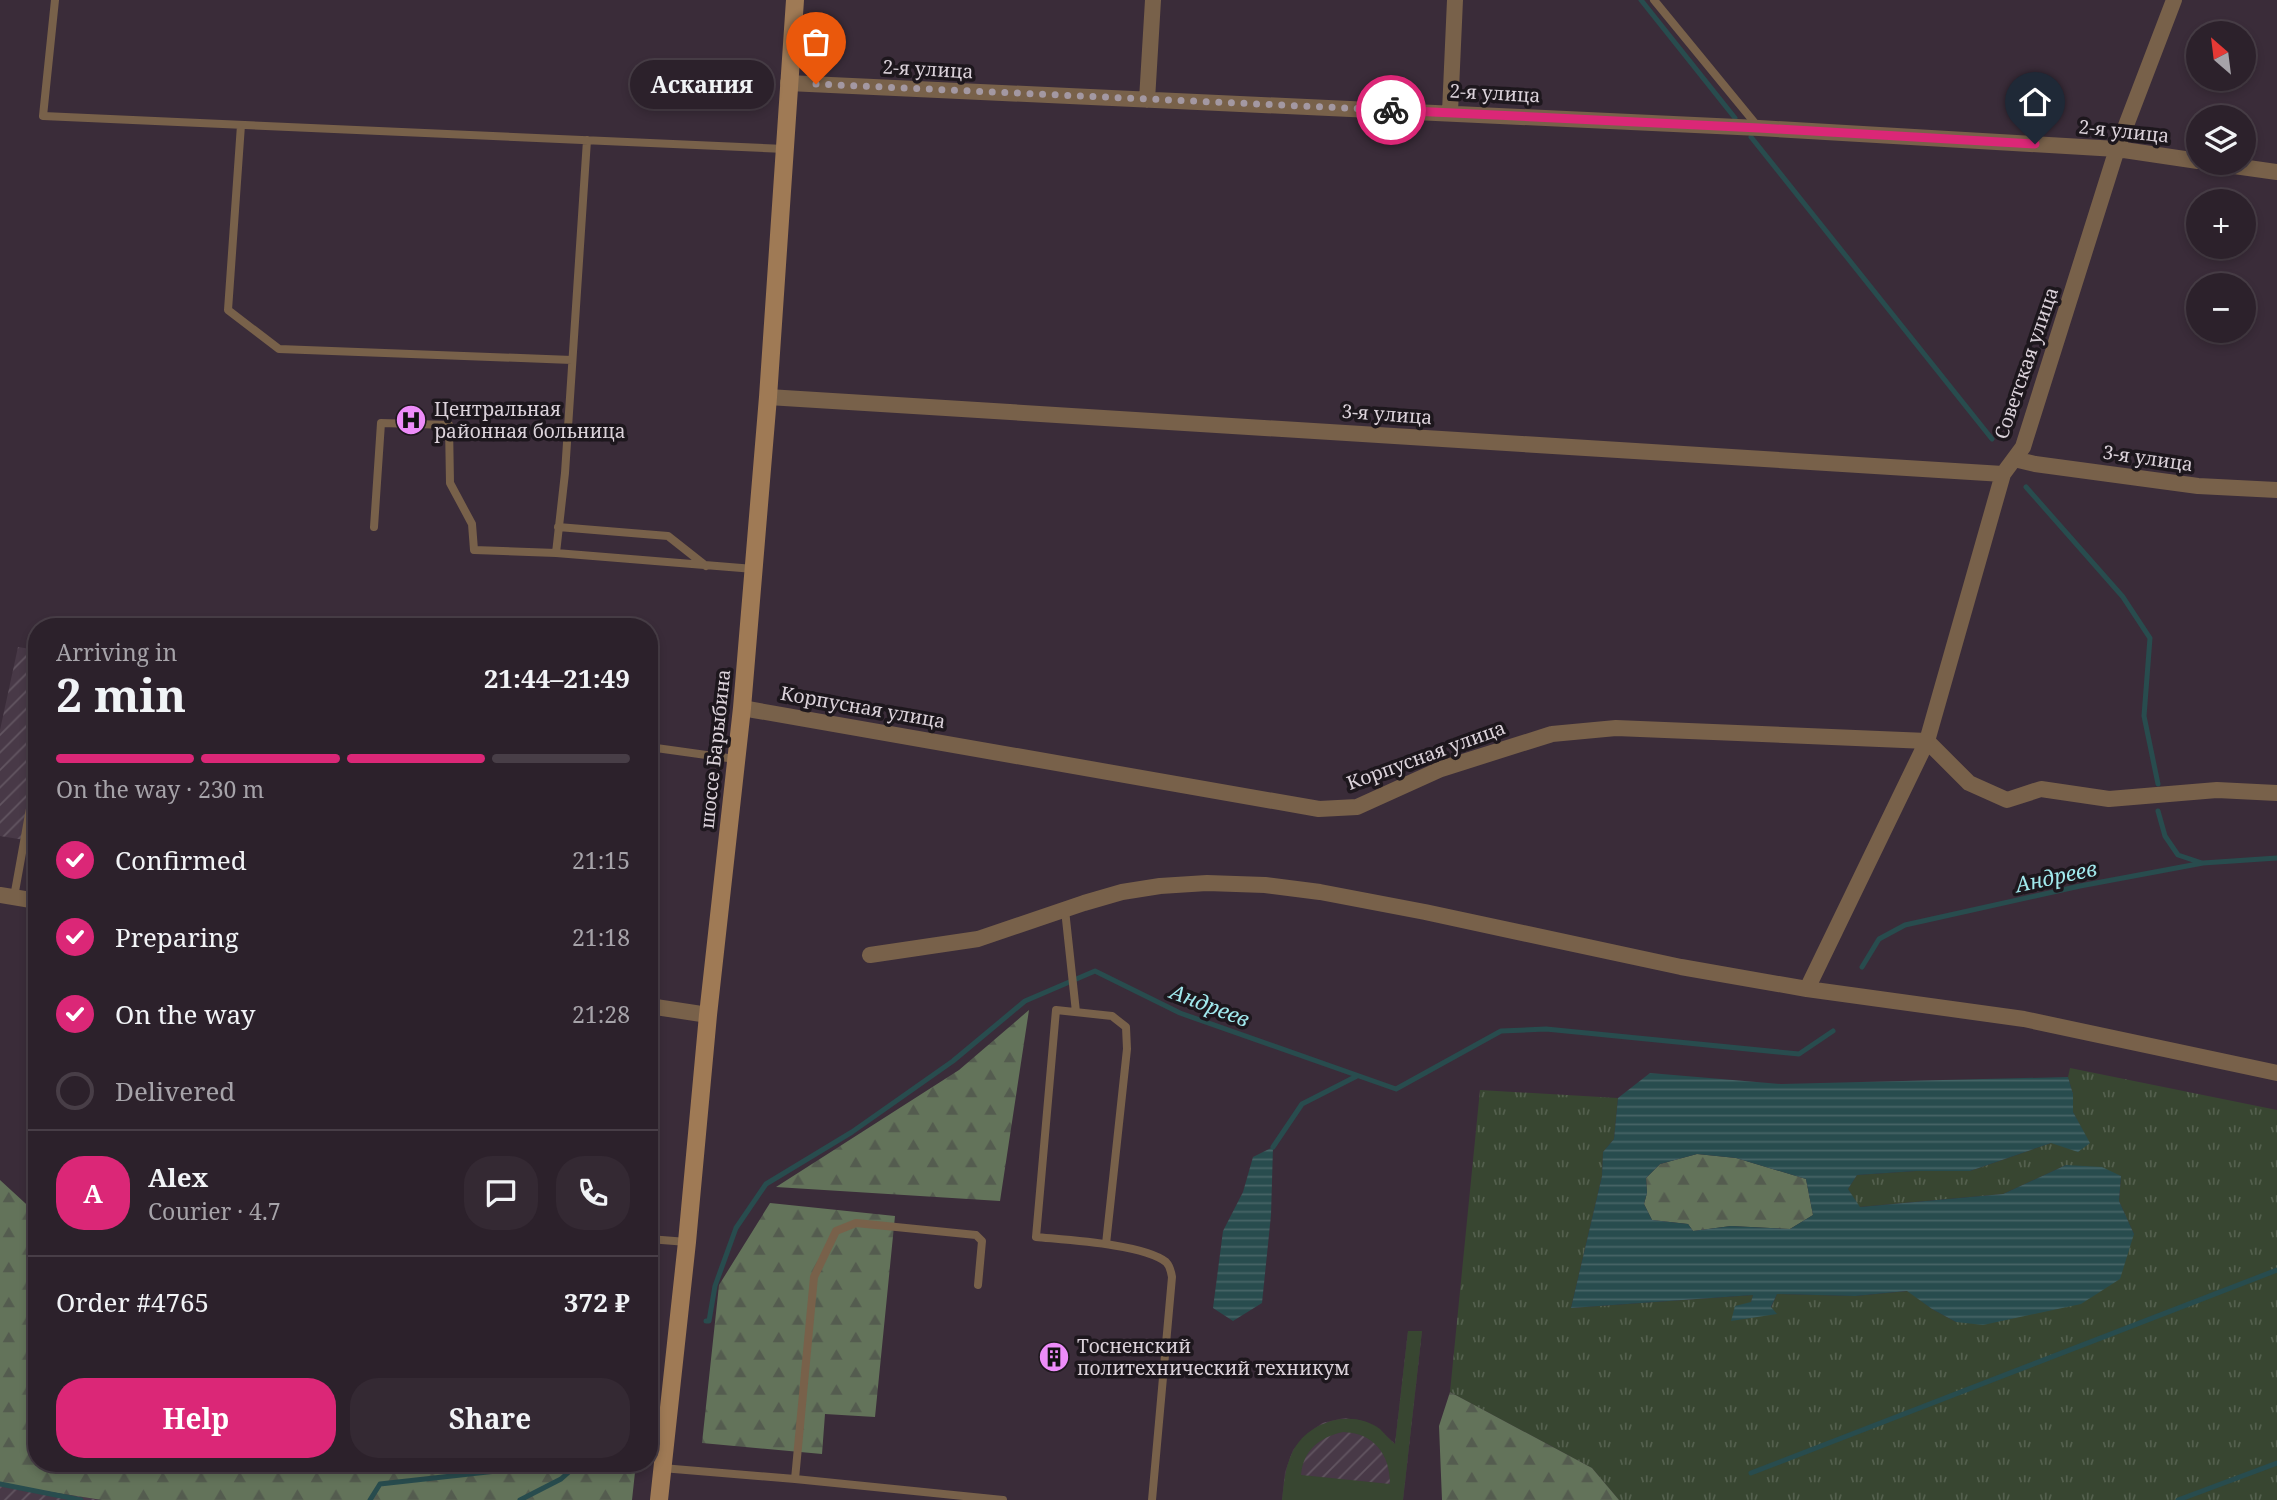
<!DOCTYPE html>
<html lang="en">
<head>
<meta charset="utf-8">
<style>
  body { margin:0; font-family:"Noto Serif",serif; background:#342933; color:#f1f3f6; height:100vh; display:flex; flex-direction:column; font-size:26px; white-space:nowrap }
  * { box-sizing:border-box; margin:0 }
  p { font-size:23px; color:#a6a3a9 }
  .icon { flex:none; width:38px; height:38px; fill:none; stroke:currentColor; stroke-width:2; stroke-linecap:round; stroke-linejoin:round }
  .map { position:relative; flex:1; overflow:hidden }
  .panel { position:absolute; left:28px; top:618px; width:630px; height:854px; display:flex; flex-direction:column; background:#2c212b; border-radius:28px; box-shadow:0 4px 10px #0003,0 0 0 2px #483e47 }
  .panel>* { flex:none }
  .needle { width:46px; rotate:332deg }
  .fabs { position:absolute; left:2186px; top:21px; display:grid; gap:14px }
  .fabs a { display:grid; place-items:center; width:70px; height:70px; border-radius:50%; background:#2c212b; box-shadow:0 4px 10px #0003,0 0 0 2px #483e47; font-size:35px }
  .pin { position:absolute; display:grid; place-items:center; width:60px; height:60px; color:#fff; margin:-72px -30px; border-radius:50% 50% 50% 0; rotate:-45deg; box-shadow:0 0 7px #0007 }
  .pin .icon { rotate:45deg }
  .courier { position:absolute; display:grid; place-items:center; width:70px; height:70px; margin:-35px; border:5px solid #db2777; border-radius:50%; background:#fff; color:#222; box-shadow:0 2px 9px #0007 }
  .bubble { position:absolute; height:49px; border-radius:24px; background:#2c212b; box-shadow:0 4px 10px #0003,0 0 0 2px #483e47; font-size:23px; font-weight:700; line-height:49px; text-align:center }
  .overview em { font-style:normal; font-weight:700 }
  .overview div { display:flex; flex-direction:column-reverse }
  .overview { display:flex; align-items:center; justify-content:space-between; height:119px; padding:0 28px }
  h1 { font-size:46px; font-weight:700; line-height:52px }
  .bar { display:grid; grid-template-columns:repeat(4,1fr); gap:10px 7px; align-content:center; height:84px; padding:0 28px }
  .bar i { height:9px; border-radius:5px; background:#483e47 }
  .bar .active { background:#db2777 }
  .bar p { grid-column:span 4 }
  .line { display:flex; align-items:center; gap:18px; padding:0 28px; border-top:2px solid #483e47 }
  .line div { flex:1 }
  .round { display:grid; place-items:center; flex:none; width:74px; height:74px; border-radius:28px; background:#342933 }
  ol { padding:0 28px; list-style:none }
  li { display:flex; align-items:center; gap:21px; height:77px }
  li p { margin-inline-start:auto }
  li .icon { padding:7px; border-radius:50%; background:#db2777; color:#fff; stroke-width:4 }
  li:last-child { color:#a6a3a9 }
  li i { width:38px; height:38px; border:4px solid #483e47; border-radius:50% }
  .button { display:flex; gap:14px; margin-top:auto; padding:14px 28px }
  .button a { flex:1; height:80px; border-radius:28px; background:#db2777; color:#fff; font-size:28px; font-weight:700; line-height:80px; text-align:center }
  .button a+a { background:#342933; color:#f1f3f6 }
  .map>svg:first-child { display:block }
</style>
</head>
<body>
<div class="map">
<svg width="2277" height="1500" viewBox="0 0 2277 1500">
  <defs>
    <pattern id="industrial-furrows" width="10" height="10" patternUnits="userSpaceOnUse" patternTransform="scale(1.75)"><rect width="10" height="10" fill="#483947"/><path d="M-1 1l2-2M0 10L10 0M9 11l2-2" fill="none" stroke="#625561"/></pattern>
    <pattern id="grass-tufts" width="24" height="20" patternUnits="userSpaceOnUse" patternTransform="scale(1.75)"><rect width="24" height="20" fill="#384631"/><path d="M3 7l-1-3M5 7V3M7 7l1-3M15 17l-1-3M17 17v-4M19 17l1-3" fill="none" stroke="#54604e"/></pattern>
    <pattern id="forest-firs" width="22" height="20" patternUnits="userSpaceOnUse" patternTransform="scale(1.75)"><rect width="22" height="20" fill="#63735a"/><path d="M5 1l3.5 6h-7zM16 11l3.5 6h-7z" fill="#545c4f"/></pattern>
    <pattern id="water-rules" width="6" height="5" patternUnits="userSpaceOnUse" patternTransform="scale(1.75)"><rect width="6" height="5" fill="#284c4e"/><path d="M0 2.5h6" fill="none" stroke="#476567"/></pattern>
  </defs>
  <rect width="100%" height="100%" fill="#3a2c39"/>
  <!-- industrial -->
  <path fill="url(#industrial-furrows)" d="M18 647 37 650V842L0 836V730Z
    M649 1202H657L660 1248 656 1290 649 1288Z
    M1408 1331H1422L1403 1500H1282L1285 1472 1293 1450 1305 1436 1322 1423 1344 1418 1362 1421 1379 1429 1395 1444Z
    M0 1484 102 1500H0Z"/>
  <!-- grass -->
  <path fill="url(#grass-tufts)" d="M2070 1068 2277 1110V1500H1619L1592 1468 1450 1392 1480 1090 1618 1098 1614 1139 1603 1152 1602 1176 1571 1308 1753 1295 1751 1302 1776 1314 1771 1308 1777 1294 1855 1296 1908 1291 1932 1309 1956 1322 2134 1234 2119 1201 2121 1176 2066 1165 2003 1194 1859 1207 1848 1189 1857 1175 1916 1171H1970L2051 1143H2089L2073 1112V1094L2068 1077Z"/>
  <!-- forest -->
  <path fill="url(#forest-firs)" d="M1029 1010 1000 1201 776 1187 959 1070Z
    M1697 1154 1736 1158 1806 1179 1813 1215 1790 1229 1731 1226 1693 1231 1688 1224 1652 1220 1644 1204 1647 1193 1646 1178 1660 1164Z
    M0 1180 37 1214V1347L26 1399 31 1446 37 1444V1463H377L379 1472 448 1463H636L632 1500H102L0 1484Z
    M770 1203 895 1216 875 1417 825 1414 822 1454 702 1443 719 1285Z
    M1450 1392 1592 1468 1619 1500H1442L1439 1426Z"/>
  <!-- garden -->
  <path fill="#384631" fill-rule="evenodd" d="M1408 1331H1422L1403 1500H1282C1284 1483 1285 1468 1292 1453 1307 1421 1352 1408 1380 1429 1385 1434 1390 1440 1395 1444ZM1343 1432C1374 1433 1390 1454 1390 1484L1301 1475C1303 1450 1320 1437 1343 1432Z"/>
  <!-- water -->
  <path fill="url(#water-rules)" fill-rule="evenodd" d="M1650 1073 1781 1084 2068 1077 2073 1094V1112L2090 1143 2078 1152 2051 1143 1970 1171H1916L1857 1175 1848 1189 1860 1207 2003 1194 2066 1165 2102 1167 2121 1176 2119 1201 2134 1234 2120 1279 2081 1304 1983 1325 1956 1322 1932 1309 1907 1291 1855 1296 1777 1294 1771 1307 1777 1314 1731 1321 1735 1306 1751 1302 1753 1295 1571 1308 1602 1176 1603 1152 1614 1139 1618 1098ZM1697 1154 1736 1158 1806 1179 1813 1215 1790 1229 1731 1226 1693 1231 1688 1224 1652 1220 1644 1204 1647 1193 1646 1178 1660 1164Z
    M1273 1147 1271 1215 1262 1303 1233 1321 1213 1308 1223 1231 1243 1192 1253 1157Z"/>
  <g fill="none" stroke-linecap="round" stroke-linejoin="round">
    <!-- stream -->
    <path stroke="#284c4e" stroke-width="5" d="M1641 0 1735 118
      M1751 137 1992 439
      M2026 487 2123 597 2150 638 2144 716 2158 784
      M2158 811 2165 836 2178 855 2202 863
      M1862 967 1879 939 1905 925 2080 886 2203 863 2277 858
      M1273 1147 1302 1104 1357 1076
      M649 1321 656 1318
      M706 1321H709L715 1286 736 1228 766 1184 852 1132 953 1061 1025 1001 1095 971 1180 1013 1396 1089 1501 1031 1546 1029 1799 1054 1833 1031
      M1751 1473 2277 1270
      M0 1484 81 1500
      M370 1500 380 1484 514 1469 523 1463
      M520 1500 561 1479 579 1463
      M2178 1500 2277 1463"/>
    <!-- service -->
    <path stroke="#78614a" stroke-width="8" d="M55 0 43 116 785 149
      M1654 0 1759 128
      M241 125 228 310 279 349 572 360
      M587 140 565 473 556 553 754 569
      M374 527 381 423 449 425 450 483 472 524 474 550 556 553
      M558 527 668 536 706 566
      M649 747 735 759
      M14 897 37 770
      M1065 910 1076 1012
      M649 1239 687 1242
      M1106 1244 1127 1049 1126 1027 1112 1016 1056 1010 1036 1237C1066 1240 1143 1244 1166 1262 1170 1266 1171 1271 1172 1277L1152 1500
      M662 1468 795 1479 1003 1500
      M795 1479 814 1277 836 1231 856 1223 976 1235 982 1241 978 1285"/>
    <!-- minor -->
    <path stroke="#78614a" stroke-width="16" d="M788 83 1759 128 2117 149 2198 161
      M1147 100 1153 0
      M1450 112 1455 0
      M2213 163 2277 172
      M768 397 2003 474
      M2014 459 2035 464 2198 486 2277 490
      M742 708 1319 809 1357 807 1441 769 1552 734 1616 728 1927 741 1969 783 2007 800 2041 789 2109 799 2217 790 2277 793
      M0 895 37 901
      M870 955 978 939 1084 903 1122 892 1160 886 1207 883 1265 885 1320 892 1425 912 1681 967 1807 989 2024 1019 2277 1073
      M1807 989 1927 741 2003 474 2023 447 2117 149 2174 0
      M649 1006 708 1015"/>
    <!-- secondary -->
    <path stroke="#9f7a55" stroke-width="18" d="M659 1500 687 1242 708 1015 742 708 768 397 795 0"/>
  </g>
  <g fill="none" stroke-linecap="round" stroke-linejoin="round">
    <!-- done -->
    <path stroke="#a398a2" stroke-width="7" stroke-dasharray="0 12.6" d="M816 84 1391 110"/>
    <!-- route -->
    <path stroke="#db2777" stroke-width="9" d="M1391 110 1759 128 2035 144"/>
  </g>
  <!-- icons -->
  <defs>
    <g id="hospital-disc" transform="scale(1.575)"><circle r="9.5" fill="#ed8cf9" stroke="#1d171d"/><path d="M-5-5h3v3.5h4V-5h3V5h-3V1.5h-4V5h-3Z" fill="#111"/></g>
    <g id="building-disc" transform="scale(1.575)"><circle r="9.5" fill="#ed8cf9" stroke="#1d171d"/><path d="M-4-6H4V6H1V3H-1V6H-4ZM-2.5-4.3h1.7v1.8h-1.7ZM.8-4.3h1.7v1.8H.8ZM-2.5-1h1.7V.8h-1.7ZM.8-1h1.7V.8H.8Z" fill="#111"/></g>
  </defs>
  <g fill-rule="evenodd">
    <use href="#hospital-disc" x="411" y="420"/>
    <use href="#building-disc" x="1054" y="1357"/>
  </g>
  <g text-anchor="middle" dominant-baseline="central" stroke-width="7" stroke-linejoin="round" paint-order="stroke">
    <!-- street labels -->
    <g font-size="19" fill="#dbd2da" stroke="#1d171d">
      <text transform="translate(928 69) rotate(3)">2-я улица</text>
      <text transform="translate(1495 93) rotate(3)">2-я улица</text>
      <text transform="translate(2124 131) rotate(6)">2-я улица</text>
      <text transform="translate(2026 363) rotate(-71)">Советская улица</text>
      <text transform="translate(1387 414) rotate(4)">3-я улица</text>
      <text transform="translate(2148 458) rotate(8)">3-я улица</text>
      <text transform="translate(863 707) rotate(10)">Корпусная улица</text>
      <text transform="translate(715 749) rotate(-84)">шоссе Барыбина</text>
      <text transform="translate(1426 755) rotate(-20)">Корпусная улица</text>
    </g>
    <!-- poi labels -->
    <g font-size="19" fill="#dbd2da" stroke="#1d171d" text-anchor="start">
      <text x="434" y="409">Центральная<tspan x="434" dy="22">районная больница</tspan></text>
      <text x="1077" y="1346">Тосненский<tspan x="1077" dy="22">политехнический техникум</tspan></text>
    </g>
    <!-- water labels -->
    <g font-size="21" font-style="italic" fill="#a1e9ed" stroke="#1d171d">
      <text transform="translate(2056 876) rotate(-12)">Андреев</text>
      <text transform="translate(1210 1005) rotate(21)">Андреев</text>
    </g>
  </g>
</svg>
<div class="fabs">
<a><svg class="needle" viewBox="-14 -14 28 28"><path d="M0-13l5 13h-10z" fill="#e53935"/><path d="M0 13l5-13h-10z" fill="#a6a3a9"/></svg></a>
<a><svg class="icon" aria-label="layers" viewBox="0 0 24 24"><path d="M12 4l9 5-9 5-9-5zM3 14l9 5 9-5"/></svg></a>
<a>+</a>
<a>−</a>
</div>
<div class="pin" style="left:816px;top:84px;background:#ea580c"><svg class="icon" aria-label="bag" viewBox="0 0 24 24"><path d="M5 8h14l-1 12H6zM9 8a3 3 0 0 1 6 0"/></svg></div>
<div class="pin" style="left:2035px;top:144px;background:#1f2937"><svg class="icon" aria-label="home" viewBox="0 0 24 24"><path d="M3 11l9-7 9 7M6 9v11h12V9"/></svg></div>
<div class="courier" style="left:1391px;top:110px"><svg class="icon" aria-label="bike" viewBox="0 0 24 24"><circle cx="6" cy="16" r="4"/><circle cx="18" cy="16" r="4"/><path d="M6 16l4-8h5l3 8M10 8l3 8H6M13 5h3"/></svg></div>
<div class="bubble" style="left:630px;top:60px;width:144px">Аскания</div>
<section class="panel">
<div class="overview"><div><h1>2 min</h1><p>Arriving in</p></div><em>21:44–21:49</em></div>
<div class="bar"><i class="active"></i><i class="active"></i><i class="active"></i><i></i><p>On the way · 230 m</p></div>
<ol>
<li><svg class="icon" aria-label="check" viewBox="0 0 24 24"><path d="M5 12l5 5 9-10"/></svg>Confirmed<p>21:15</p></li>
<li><svg class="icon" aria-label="check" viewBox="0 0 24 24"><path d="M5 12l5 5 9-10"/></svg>Preparing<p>21:18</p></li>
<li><svg class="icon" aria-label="check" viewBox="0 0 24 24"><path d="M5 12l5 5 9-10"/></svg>On the way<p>21:28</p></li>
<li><i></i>Delivered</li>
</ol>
<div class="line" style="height:126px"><b class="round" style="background:#db2777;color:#fff">A</b><div><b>Alex</b><p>Courier · 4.7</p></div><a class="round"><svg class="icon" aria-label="chat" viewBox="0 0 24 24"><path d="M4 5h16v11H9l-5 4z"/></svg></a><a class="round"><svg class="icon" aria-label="phone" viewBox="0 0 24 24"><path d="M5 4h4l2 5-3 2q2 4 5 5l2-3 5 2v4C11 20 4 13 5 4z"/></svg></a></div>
<div class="line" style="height:91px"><div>Order #4765</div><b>372 ₽</b></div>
<div class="button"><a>Help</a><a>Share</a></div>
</section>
</div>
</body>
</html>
